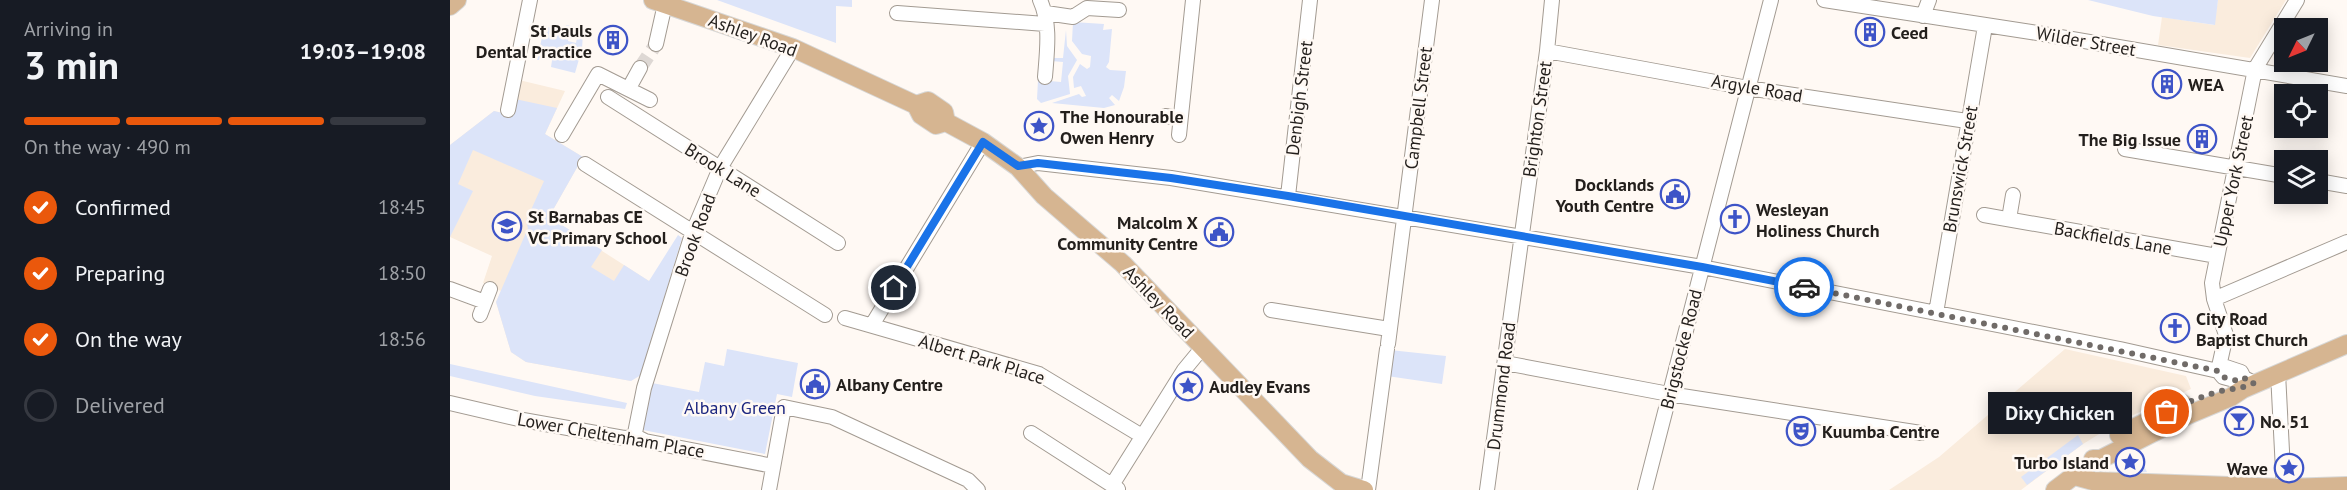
<!DOCTYPE html>
<html lang="en">
<head>
<meta charset="utf-8">
<style>
  body { margin:0; font-family:"PT Sans",sans-serif; background:#20242c; color:#f1f3f6; height:100vh; display:flex; flex-direction:column; font-size:22px; white-space:nowrap }
  * { box-sizing:border-box; margin:0 }
  p { font-size:20px; color:#9ea1a6 }
  .icon { flex:none; width:33px; height:33px; fill:none; stroke:currentColor; stroke-width:2; stroke-linecap:round; stroke-linejoin:round }
  .map { position:relative; flex:1; overflow:hidden }
  .sheet { display:flex; flex-direction:column; background:#171b24; width:450px }
  .sheet>* { flex:none }
  .needle { width:39px; rotate:227deg }
  .controls { position:absolute; left:1824px; top:18px; display:grid; gap:12px }
  .controls a { display:grid; place-items:center; width:54px; height:54px; border-radius:0px; background:#171b24; box-shadow:0 3px 15px #0003; font-size:30px }
  .pin { position:absolute; display:grid; place-items:center; width:51px; height:51px; color:#fff; margin:-26px; border:3px solid #fff; border-radius:50%; box-shadow:0 2px 6px #0007 }
  .courier { position:absolute; display:grid; place-items:center; width:60px; height:60px; margin:-30px; border:4px solid #1a73e8; border-radius:50%; background:#fff; color:#222; box-shadow:0 2px 8px #0007 }
  .bubble { position:absolute; height:42px; border-radius:0px; background:#171b24; box-shadow:0 3px 15px #0003; font-size:20px; font-weight:700; line-height:42px; text-align:center }
  .head em { font-style:normal; font-weight:700 }
  .head div { display:flex; flex-direction:column-reverse }
  .head { display:flex; align-items:center; justify-content:space-between; height:102px; padding:0 24px }
  h1 { font-size:39px; font-weight:700; line-height:45px }
  .bar { display:grid; grid-template-columns:repeat(4,1fr); gap:9px 6px; align-content:center; height:72px; padding:0 24px }
  .bar i { height:8px; border-radius:4px; background:#363941 }
  .bar .active { background:#ea580c }
  .bar p { grid-column:span 4 }
  ol { padding:0 24px; list-style:none }
  li { display:flex; align-items:center; gap:18px; height:66px }
  li p { margin-inline-start:auto }
  li .icon { padding:6px; border-radius:50%; background:#ea580c; color:#fff; stroke-width:4 }
  li:last-child { color:#9ea1a6 }
  li i { width:33px; height:33px; border:3px solid #363941; border-radius:50% }
  main { display:flex; flex:1; min-height:0 }
  .map>svg:first-child { display:block }
</style>
</head>
<body>
<main>
<section class="sheet">
<div class="head"><div><h1>3 min</h1><p>Arriving in</p></div><em>19:03–19:08</em></div>
<div class="bar"><i class="active"></i><i class="active"></i><i class="active"></i><i></i><p>On the way · 490 m</p></div>
<ol>
<li><svg class="icon" aria-label="check" viewBox="0 0 24 24"><path d="M5 12l5 5 9-10"/></svg>Confirmed<p>18:45</p></li>
<li><svg class="icon" aria-label="check" viewBox="0 0 24 24"><path d="M5 12l5 5 9-10"/></svg>Preparing<p>18:50</p></li>
<li><svg class="icon" aria-label="check" viewBox="0 0 24 24"><path d="M5 12l5 5 9-10"/></svg>On the way<p>18:56</p></li>
<li><i></i>Delivered</li>
</ol>
</section>
<div class="map">
<svg width="1897" height="490" viewBox="0 0 1897 490">
  <rect width="100%" height="100%" fill="#fff9f4"/>
  <!-- built -->
  <path fill="#faecdd" d="M1768 0H1836L1800 58 1708 45 1712 17 1764 25Z
    M69 80 115 91 95 134 133 157 99 217 199 281 181 381 76 362 61 352 46 302 51 291 33 283 42 256 0 237V145L44 111 61 115Z
    M1615 349 1736 376 1741 389 1672 420 1633 444 1571 490H1439L1489 457Z"/>
  <!-- green -->
  <path fill="#dce4f9" d="M267 0H402V7L386 6V43Z
    M1638 0H1768L1765 25 1703 16Z
    M623 22 654 24 653 30 662 29 659 62 656 67 660 70 676 71 674 87 669 101 662 95 659 98 665 105 654 108 602 103 629 94 632 97 636 96 631 86 624 88 623 77 630 64 637 69 640 67 641 56 632 54 622 41Z
    M116 25 121 26 118 41 126 43 128 32 133 33 132 49 125 73 101 67 103 54 92 51 89 60H87L94 28 101 27 99 35 107 37 109 30 114 31Z
    M616 30 617 46 627 60 618 76 620 94 591 103 587 99 588 80 611 82 613 62 601 61 602 58H613Z
    M65 99 107 108 95 134 133 157 99 217 152 250 141 267 164 281 174 265 199 281 228 235 232 238 191 375 181 381 76 362 61 352 46 302 78 228 76 221 94 181 23 150 8 184 23 191 0 237V145L44 111 61 115Z
    M277 349 348 363 342 397 327 394 315 454 193 430 202 383 249 392 255 362 274 366Z
    M940 350 996 356 992 384 937 376Z
    M0 364 177 403 175 409 85 396 0 376Z
    M1628 435 1633 444 1577 485 1571 477Z
    M1685 447 1697 472 1671 471 1665 457Z"/>
  <g fill="none" stroke-linecap="round" stroke-linejoin="round">
    <!-- minor-tunnel -->
    <path stroke="#ded8d4" stroke-width="14" stroke-dasharray="14 7" stroke-linecap="butt" d="M190 68 206 44"/>
    <!-- minor casing -->
    <g stroke="#a39b92" stroke-width="16">
      <path id="minor" d="M590 0C601 24 597 51 595 77
        M1374 0 1581 32 1897 86
        M447 13 595 24
        M596 13 623 17 637 8 669 10
        M1473 16 1479 0
        M206 44 215 4
        M1097 51 1298 88 1517 121
        M179 88 190 68
        M158 97 388 243
        M58 110 80 0
        M715 116 730 118
        M112 135 148 74 200 100
        M729 135 743 0
        M1675 149 1834 176
        M135 164 375 315
        M568 167 588 163 721 178 1252 267 1670 349 1768 371 1773 377 1788 381 1794 378
        M1868 181 1897 186
        M838 196 860 0
        M1534 215 1767 256
        M1559 219 1563 195
        M0 289 35 302
        M1764 299 1897 242
        M821 310 939 329
        M1486 313 1535 26
        M30 315 40 289
        M395 318 589 374 692 436
        M422 325 533 142
        M938 344 982 0
        M1055 363 1219 394 1471 433
        M1768 371 1776 335 1764 299 1762 283 1805 69 1847 0
        M1770 372 1776 367 1791 372 1794 378 1800 381
        M1828 373 1834 490
        M0 403 73 420 174 438 187 437 195 441 323 466
        M581 433 668 489
        M187 437 185 433 194 388 242 234 270 168 343 48
        M662 485 734 370 753 347
        M319 490 334 407 382 417 518 480 528 490
        M918 490 937 349
        M1037 490 1097 51 1102 0
        M1195 490 1321 0"/>
    </g>
    <!-- major casing -->
    <g stroke="#d7d7d6" stroke-width="20">
      <path id="major" d="M203 0 343 48 466 105 471 115 486 125 496 122 533 142 568 167 594 196 673 264 860 459 891 483 914 490
        M0 6 7 0
        M466 105 478 101 494 112 496 122
        M1669 435 1733 404
        M1643 459H1651L1738 415 1781 397 1793 389 1897 344
        M1625 476 1643 481 1834 488 1897 486
        M1605 490 1634 468"/>
    </g>
    <!-- minor -->
    <use href="#minor" stroke="#fff" stroke-width="14"/>
    <!-- major -->
    <use href="#major" stroke="#d6b591" stroke-width="18"/>
  </g>
  <g fill="none" stroke-linecap="round" stroke-linejoin="round">
    <!-- done -->
    <path stroke="#706b68" stroke-width="6" stroke-dasharray="0 10.8" d="M1354 287 1768 371 1773 377 1788 381 1794 378 1804 383C1795 388 1787 388 1776 390 1756 394 1736 403 1717 412"/>
    <!-- route -->
    <path stroke="#1a73e8" stroke-width="8" d="M444 288 533 142 568 166 588 163 721 178 838 196 1252 267 1354 287"/>
  </g>
  <!-- icons -->
  <defs>
    <g id="building-ring" transform="scale(1.5)"><circle r="9.5" fill="#fff9f4" stroke="#3e54c7" stroke-width="1.5"/><path d="M-4-6H4V6H1V3H-1V6H-4ZM-2.5-4.3h1.7v1.8h-1.7ZM.8-4.3h1.7v1.8H.8ZM-2.5-1h1.7V.8h-1.7ZM.8-1h1.7V.8H.8Z" fill="#3e54c7"/></g>
    <g id="sight-ring" transform="scale(1.5)"><circle r="9.5" fill="#fff9f4" stroke="#3e54c7" stroke-width="1.5"/><path d="M0-6L1.8-2.2L6-1.7L2.9 1.2L3.7 5.4L0 3.3L-3.7 5.4L-2.9 1.2L-6-1.7L-1.8-2.2Z" fill="#3e54c7"/></g>
    <g id="civic-ring" transform="scale(1.5)"><circle r="9.5" fill="#fff9f4" stroke="#3e54c7" stroke-width="1.5"/><path d="M-.6-6.5H3V-4.5H.6V-3L4-1V1h2V6H-6V1h2V-1L-.6-3ZM-1.2 2.5V6h2.4V2.5Z" fill="#3e54c7"/></g>
    <g id="church-ring" transform="scale(1.5)"><circle r="9.5" fill="#fff9f4" stroke="#3e54c7" stroke-width="1.5"/><path d="M-1.2-6h2.4v3.5h3.3v2.4h-3.3V6h-2.4V-.1h-3.3v-2.4h3.3Z" fill="#3e54c7"/></g>
    <g id="school-ring" transform="scale(1.5)"><circle r="9.5" fill="#fff9f4" stroke="#3e54c7" stroke-width="1.5"/><path d="M0-5L7-2L0 1L-7-2ZM-4 1L0 2.5L4 1V4Q0 6-4 4Z" fill="#3e54c7"/></g>
    <g id="bar-ring" transform="scale(1.5)"><circle r="9.5" fill="#fff9f4" stroke="#3e54c7" stroke-width="1.5"/><path d="M-6-5H6L.8 .8V4.5H3.5V6h-7V4.5H-.8V.8Z" fill="#3e54c7"/></g>
    <g id="theatre-ring" transform="scale(1.5)"><circle r="9.5" fill="#fff9f4" stroke="#3e54c7" stroke-width="1.5"/><path d="M-5-5.5Q0-4 5-5.5V0Q5 5 0 6Q-5 5-5 0ZM-3.3-2.5H-1v1.5H-3.3ZM1-2.5H3.3v1.5H1ZM-2.8 1Q0 5.5 2.8 1Z" fill="#3e54c7"/></g>
  </defs>
  <g fill-rule="evenodd">
    <use href="#building-ring" x="1420" y="32"/>
    <use href="#building-ring" x="163" y="40"/>
    <use href="#building-ring" x="1717" y="84"/>
    <use href="#sight-ring" x="589" y="126"/>
    <use href="#building-ring" x="1752" y="139"/>
    <use href="#civic-ring" x="1225" y="194"/>
    <use href="#church-ring" x="1285" y="219"/>
    <use href="#school-ring" x="57" y="226"/>
    <use href="#civic-ring" x="769" y="232"/>
    <use href="#church-ring" x="1725" y="328"/>
    <use href="#civic-ring" x="365" y="384"/>
    <use href="#sight-ring" x="738" y="386"/>
    <use href="#bar-ring" x="1789" y="421"/>
    <use href="#theatre-ring" x="1351" y="431"/>
    <use href="#sight-ring" x="1680" y="462"/>
    <use href="#sight-ring" x="1839" y="468"/>
  </g>
  <g text-anchor="middle" dominant-baseline="central" stroke-width="5" stroke-linejoin="round" paint-order="stroke">
    <!-- poi labels -->
    <g font-size="18" font-weight="bold" fill="#231f1c" stroke="#fff9f4" text-anchor="start">
      <text x="142" y="30" text-anchor="end">St Pauls<tspan x="142" dy="21">Dental Practice</tspan></text>
      <text x="1441" y="32">Ceed</text>
      <text x="1738" y="84">WEA</text>
      <text x="610" y="116">The Honourable<tspan x="610" dy="21">Owen Henry</tspan></text>
      <text x="1731" y="139" text-anchor="end">The Big Issue</text>
      <text x="1204" y="184" text-anchor="end">Docklands<tspan x="1204" dy="21">Youth Centre</tspan></text>
      <text x="1306" y="209">Wesleyan<tspan x="1306" dy="21">Holiness Church</tspan></text>
      <text x="78" y="216">St Barnabas CE<tspan x="78" dy="21">VC Primary School</tspan></text>
      <text x="748" y="222" text-anchor="end">Malcolm X<tspan x="748" dy="21">Community Centre</tspan></text>
      <text x="1746" y="318">City Road<tspan x="1746" dy="21">Baptist Church</tspan></text>
      <text x="386" y="384">Albany Centre</text>
      <text x="759" y="386">Audley Evans</text>
      <text x="1810" y="421">No. 51</text>
      <text x="1372" y="431">Kuumba Centre</text>
      <text x="1659" y="462" text-anchor="end">Turbo Island</text>
      <text x="1818" y="468" text-anchor="end">Wave</text>
    </g>
    <!-- street labels -->
    <g font-size="18" fill="#231f1c" stroke="#fff9f4">
      <text transform="translate(303 35) rotate(20)">Ashley Road</text>
      <text transform="translate(1636 41) rotate(10)">Wilder Street</text>
      <text transform="translate(1307 88) rotate(10)">Argyle Road</text>
      <text transform="translate(849 98) rotate(-83)">Denbigh Street</text>
      <text transform="translate(968 108) rotate(-83)">Campbell Street</text>
      <text transform="translate(1087 119) rotate(-82)">Brighton Street</text>
      <text transform="translate(1510 169) rotate(-80)">Brunswick Street</text>
      <text transform="translate(273 170) rotate(32)">Brook Lane</text>
      <text transform="translate(1783 181) rotate(-78)">Upper York Street</text>
      <text transform="translate(245 235) rotate(-70)">Brook Road</text>
      <text transform="translate(1663 238) rotate(10)">Backfields Lane</text>
      <text transform="translate(709 302) rotate(46)">Ashley Road</text>
      <text transform="translate(1231 349) rotate(-76)">Brigstocke Road</text>
      <text transform="translate(532 359) rotate(17)">Albert Park Place</text>
      <text transform="translate(1051 386) rotate(-83)">Drummond Road</text>
      <text transform="translate(161 435) rotate(10)">Lower Cheltenham Place</text>
    </g>
    <!-- park labels -->
    <g font-size="18" fill="#1b257f" stroke="#fff9f4">
      <text x="285" y="407">Albany Green</text>
    </g>
  </g>
</svg>
<div class="controls">
<a><svg class="needle" viewBox="-14 -14 28 28"><path d="M0-13l5 13h-10z" fill="#e53935"/><path d="M0 13l5-13h-10z" fill="#9ea1a6"/></svg></a>
<a><svg class="icon" aria-label="locate" viewBox="0 0 24 24"><circle cx="12" cy="12" r="6"/><path d="M12 2v4M12 18v4M2 12h4M18 12h4"/></svg></a>
<a><svg class="icon" aria-label="layers" viewBox="0 0 24 24"><path d="M12 4l9 5-9 5-9-5zM3 14l9 5 9-5"/></svg></a>
</div>
<div class="pin" style="left:1717px;top:412px;background:#ea580c"><svg class="icon" aria-label="bag" viewBox="0 0 24 24"><path d="M5 8h14l-1 12H6zM9 8a3 3 0 0 1 6 0"/></svg></div>
<div class="pin" style="left:444px;top:288px;background:#1f2937"><svg class="icon" aria-label="home" viewBox="0 0 24 24"><path d="M3 11l9-7 9 7M6 9v11h12V9"/></svg></div>
<div class="courier" style="left:1354px;top:287px"><svg class="icon" aria-label="car" viewBox="0 0 24 24"><path d="M5 17H2v-5l4-1 3-4h7l3 4 3 1v5h-3M9 17h6M6 11h13"/><circle cx="7" cy="17" r="2"/><circle cx="17" cy="17" r="2"/></svg></div>
<div class="bubble" style="left:1538px;top:392px;width:144px">Dixy Chicken</div>
</div>
</main>
</body>
</html>
